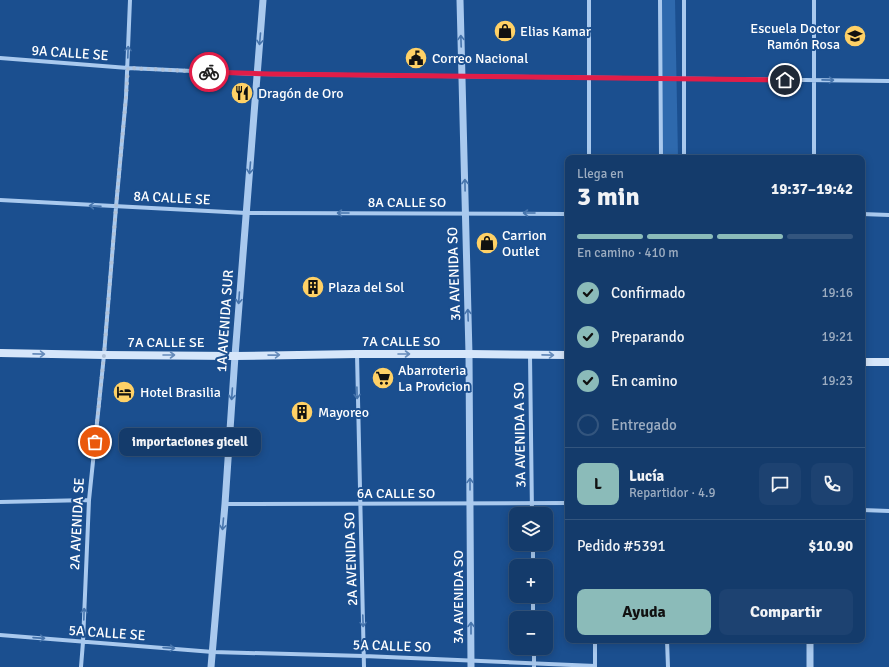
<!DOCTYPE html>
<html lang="es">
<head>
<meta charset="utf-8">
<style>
  body { margin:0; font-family:Signika,sans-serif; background:#1d4271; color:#f1f3f6; height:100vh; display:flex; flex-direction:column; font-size:15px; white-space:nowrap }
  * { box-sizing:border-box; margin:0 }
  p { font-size:13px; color:#9dadc1 }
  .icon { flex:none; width:22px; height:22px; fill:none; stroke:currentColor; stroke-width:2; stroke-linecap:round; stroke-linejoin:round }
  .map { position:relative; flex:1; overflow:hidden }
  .drawer { position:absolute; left:565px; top:155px; width:300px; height:488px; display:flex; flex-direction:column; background:#143b6b; border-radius:8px; box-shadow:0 2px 10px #0003,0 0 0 1px #33557e }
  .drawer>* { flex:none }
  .controls { position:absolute; left:509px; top:507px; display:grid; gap:8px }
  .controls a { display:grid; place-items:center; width:44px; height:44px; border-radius:8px; background:#143b6b; box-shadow:0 2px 10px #0003,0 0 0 1px #33557e; font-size:20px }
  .pin { position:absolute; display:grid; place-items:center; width:34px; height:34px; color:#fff; margin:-17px; border:2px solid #fff; border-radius:50%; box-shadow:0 1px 4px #0007 }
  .courier { position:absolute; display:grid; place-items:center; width:40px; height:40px; margin:-20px; border:3px solid #e11d48; border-radius:50%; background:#fff; color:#222; box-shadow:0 1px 5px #0007 }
  .bubble { position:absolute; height:28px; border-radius:8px; background:#143b6b; box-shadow:0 2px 10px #0003,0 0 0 1px #33557e; font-size:13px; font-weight:800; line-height:28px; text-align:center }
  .summary em { font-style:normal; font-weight:800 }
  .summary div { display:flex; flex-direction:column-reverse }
  .summary { display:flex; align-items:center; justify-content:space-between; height:68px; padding:0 12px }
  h1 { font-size:26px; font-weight:800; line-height:30px }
  .bar { display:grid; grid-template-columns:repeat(4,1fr); gap:6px 4px; align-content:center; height:48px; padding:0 12px }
  .bar i { height:5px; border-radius:3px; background:#33557e }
  .bar .on { background:#8bbbb9 }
  .bar p { grid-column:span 4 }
  .line { display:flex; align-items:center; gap:10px; padding:0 12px; border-top:1px solid #33557e }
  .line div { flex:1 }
  .round { display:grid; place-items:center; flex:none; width:42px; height:42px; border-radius:8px; background:#1d4271 }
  ol { padding:0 12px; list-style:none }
  li { display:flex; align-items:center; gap:12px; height:44px }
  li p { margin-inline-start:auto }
  li .icon { padding:4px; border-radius:50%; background:#8bbbb9; color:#111; stroke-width:4 }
  li:last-child { color:#9dadc1 }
  li i { width:22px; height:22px; border:2px solid #33557e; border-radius:50% }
  .primary-button { display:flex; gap:8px; margin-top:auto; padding:8px 12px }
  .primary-button a { flex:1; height:46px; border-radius:8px; background:#8bbbb9; color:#111; font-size:16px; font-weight:800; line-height:46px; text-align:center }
  .primary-button a+a { background:#1d4271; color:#f1f3f6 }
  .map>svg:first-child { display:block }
</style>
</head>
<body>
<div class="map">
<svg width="889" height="667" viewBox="0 0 889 667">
  <rect width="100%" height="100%" fill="#1b4f8f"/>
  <!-- green -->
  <path fill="#2e69ad" d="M660 0H675L678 158H661Z"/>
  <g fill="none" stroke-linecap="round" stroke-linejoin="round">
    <!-- minor -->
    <path stroke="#a9c9ee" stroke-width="4" d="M589 0V158
      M660 0 661 158
      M684 0V158
      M814 0V158
      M0 58 128 68 257 74 889 81
      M0 200 246 213 568 214
      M862 214 889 215
      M357 354 364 667
      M530 355 532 514
      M0 502 89 500
      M225 504 568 503
      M862 510 889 511
      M533 544V566
      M533 596V618
      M0 635 213 652 364 656 595 666
      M595 640V667
      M667 640 668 667
      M534 648V667
      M81 667 83 642 89 500 104 355 116 207 126 97 130 0"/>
    <!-- tertiary -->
    <path stroke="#a9c9ee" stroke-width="7" d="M460 0 469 354 471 667
      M211 667 225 504 235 356 263 0
      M810 667V640"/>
    <!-- secondary -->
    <path stroke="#d6e6fa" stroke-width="8" d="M0 353 104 355 235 356 357 354H469L568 355
      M862 362H889"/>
  </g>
  <!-- one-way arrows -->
  <defs><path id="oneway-shaft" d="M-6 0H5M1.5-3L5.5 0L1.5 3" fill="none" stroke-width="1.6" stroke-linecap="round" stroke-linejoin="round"/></defs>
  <g stroke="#4674ac">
    <use href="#oneway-shaft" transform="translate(260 39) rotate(95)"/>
    <use href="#oneway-shaft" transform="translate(461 41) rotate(-92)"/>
    <use href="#oneway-shaft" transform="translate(128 52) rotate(-88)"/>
    <use href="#oneway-shaft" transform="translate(828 80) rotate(1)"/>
    <use href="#oneway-shaft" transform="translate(250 168) rotate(95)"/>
    <use href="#oneway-shaft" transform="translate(465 185) rotate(-91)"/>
    <use href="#oneway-shaft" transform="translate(95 206) rotate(-177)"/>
    <use href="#oneway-shaft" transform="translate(343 213) rotate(-180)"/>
    <use href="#oneway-shaft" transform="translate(529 213) rotate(-180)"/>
    <use href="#oneway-shaft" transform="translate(239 298) rotate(94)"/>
    <use href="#oneway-shaft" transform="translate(468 315) rotate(-92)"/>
    <use href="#oneway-shaft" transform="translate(357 393) rotate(89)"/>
    <use href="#oneway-shaft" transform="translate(232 394) rotate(94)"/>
    <use href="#oneway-shaft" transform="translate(470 484) rotate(-90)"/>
    <use href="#oneway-shaft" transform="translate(223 524) rotate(95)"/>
    <use href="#oneway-shaft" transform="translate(84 614) rotate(-88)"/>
    <use href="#oneway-shaft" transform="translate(363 621) rotate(88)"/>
    <use href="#oneway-shaft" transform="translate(471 628) rotate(-90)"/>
    <use href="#oneway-shaft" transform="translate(39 638) rotate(4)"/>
    <use href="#oneway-shaft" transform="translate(169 648) rotate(4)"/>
  </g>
  <g stroke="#668bba">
    <use href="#oneway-shaft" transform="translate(39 354) rotate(1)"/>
    <use href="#oneway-shaft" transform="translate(404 354)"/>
    <use href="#oneway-shaft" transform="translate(169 355)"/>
    <use href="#oneway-shaft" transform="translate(274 355) rotate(-1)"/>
    <use href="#oneway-shaft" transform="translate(548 355) rotate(1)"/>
  </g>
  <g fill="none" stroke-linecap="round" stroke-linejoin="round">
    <!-- done -->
    <path stroke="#afc1d8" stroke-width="4" stroke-dasharray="0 7.2" d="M95 442 104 355 116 207 126 97 128 68 209 72"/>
    <!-- route -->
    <path stroke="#e11d48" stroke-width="5" d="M209 72 270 74 785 80"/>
  </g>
  <!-- icons -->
  <defs>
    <g id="shop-disc" transform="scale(1.15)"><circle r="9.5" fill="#ffd166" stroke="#1b4f8f"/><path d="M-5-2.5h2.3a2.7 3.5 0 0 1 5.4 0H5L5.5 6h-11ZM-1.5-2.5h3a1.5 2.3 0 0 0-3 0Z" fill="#111"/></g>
    <g id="school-disc" transform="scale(1.15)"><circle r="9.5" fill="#ffd166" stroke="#1b4f8f"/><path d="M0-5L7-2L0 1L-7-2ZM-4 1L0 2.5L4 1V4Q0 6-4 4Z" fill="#111"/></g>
    <g id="civic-disc" transform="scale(1.15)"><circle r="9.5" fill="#ffd166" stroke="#1b4f8f"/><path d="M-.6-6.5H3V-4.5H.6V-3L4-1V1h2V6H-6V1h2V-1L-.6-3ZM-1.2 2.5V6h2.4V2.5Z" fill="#111"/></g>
    <g id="restaurant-disc" transform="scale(1.15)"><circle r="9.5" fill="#ffd166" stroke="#1b4f8f"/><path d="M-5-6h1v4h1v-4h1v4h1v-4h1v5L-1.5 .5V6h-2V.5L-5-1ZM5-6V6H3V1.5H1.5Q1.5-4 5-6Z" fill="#111"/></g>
    <g id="building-disc" transform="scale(1.15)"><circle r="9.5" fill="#ffd166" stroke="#1b4f8f"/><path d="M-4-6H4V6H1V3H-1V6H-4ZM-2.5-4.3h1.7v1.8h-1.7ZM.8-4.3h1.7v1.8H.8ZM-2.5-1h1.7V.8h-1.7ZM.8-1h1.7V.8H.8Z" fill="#111"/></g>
    <g id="supermarket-disc" transform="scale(1.15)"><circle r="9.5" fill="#ffd166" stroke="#1b4f8f"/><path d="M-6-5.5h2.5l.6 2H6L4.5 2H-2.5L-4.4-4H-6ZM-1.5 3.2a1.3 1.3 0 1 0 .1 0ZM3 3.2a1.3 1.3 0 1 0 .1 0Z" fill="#111"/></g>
    <g id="hotel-disc" transform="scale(1.15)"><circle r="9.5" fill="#ffd166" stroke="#1b4f8f"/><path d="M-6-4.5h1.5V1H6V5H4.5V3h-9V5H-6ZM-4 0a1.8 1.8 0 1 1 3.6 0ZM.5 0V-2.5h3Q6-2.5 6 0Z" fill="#111"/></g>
  </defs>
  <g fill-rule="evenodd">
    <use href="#shop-disc" x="505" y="31"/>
    <use href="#school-disc" x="855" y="36"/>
    <use href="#civic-disc" x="416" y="58"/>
    <use href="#restaurant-disc" x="242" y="93"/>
    <use href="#shop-disc" x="487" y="243"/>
    <use href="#building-disc" x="313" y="287"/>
    <use href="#supermarket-disc" x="383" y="378"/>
    <use href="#hotel-disc" x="124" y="392"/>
    <use href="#building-disc" x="302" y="412"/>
  </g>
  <g text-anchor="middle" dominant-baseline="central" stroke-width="4" stroke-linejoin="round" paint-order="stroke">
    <!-- poi labels -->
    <g font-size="14" fill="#fff" stroke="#1b4f8f" text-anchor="start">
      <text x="840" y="28" text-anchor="end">Escuela Doctor<tspan x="840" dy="16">Ramón Rosa</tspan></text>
      <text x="520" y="31">Elias Kamar</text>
      <text x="432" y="58">Correo Nacional</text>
      <text x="258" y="93">Dragón de Oro</text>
      <text x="502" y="235">Carrion<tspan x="502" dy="16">Outlet</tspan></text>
      <text x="328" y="287">Plaza del Sol</text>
      <text x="398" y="370">Abarroteria<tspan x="398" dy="16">La Provicion</tspan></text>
      <text x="140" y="392">Hotel Brasilia</text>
      <text x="318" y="412">Mayoreo</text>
    </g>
    <!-- street labels -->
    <g font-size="14" fill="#fff" stroke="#1b4f8f">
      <text transform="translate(70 53) rotate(4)">9A CALLE SE</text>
      <text transform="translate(172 198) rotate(3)">8A CALLE SE</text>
      <text x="407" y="202">8A CALLE SO</text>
      <text transform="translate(454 274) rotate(-92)">3A AVENIDA SO</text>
      <text transform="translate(225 321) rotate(-86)">1A AVENIDA SUR</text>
      <text x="401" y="341">7A CALLE SO</text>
      <text x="166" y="342">7A CALLE SE</text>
      <text transform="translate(520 435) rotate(-91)">3A AVENIDA A SO</text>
      <text x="396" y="493">6A CALLE SO</text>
      <text transform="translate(77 524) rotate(-87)">2A AVENIDA SE</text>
      <text transform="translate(351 559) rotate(-92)">2A AVENIDA SO</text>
      <text transform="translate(458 597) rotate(-90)">3A AVENIDA SO</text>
      <text transform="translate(107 633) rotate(4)">5A CALLE SE</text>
      <text transform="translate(392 646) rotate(2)">5A CALLE SO</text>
    </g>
  </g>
</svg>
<div class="controls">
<a><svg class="icon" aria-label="layers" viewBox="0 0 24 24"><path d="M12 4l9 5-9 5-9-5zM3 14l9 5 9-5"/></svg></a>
<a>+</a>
<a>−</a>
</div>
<div class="pin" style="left:95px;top:442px;background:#ea580c"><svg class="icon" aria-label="bag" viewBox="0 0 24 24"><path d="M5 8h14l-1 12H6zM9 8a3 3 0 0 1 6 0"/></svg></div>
<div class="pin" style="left:785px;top:80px;background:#1f2937"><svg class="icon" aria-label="home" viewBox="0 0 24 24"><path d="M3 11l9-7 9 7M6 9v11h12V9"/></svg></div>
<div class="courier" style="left:209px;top:72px"><svg class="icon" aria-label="bike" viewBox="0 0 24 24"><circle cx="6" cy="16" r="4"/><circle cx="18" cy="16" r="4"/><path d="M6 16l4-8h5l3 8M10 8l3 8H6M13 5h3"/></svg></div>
<div class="bubble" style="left:119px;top:428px;width:142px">importaciones gicell</div>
<section class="drawer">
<div class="summary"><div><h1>3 min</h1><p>Llega en</p></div><em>19:37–19:42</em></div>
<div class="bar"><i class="on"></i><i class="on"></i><i class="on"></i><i></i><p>En camino · 410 m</p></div>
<ol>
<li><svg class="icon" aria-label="check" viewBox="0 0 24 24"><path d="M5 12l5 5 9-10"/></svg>Confirmado<p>19:16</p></li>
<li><svg class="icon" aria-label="check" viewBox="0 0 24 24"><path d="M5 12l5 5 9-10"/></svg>Preparando<p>19:21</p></li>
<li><svg class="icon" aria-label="check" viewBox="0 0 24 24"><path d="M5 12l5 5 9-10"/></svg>En camino<p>19:23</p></li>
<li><i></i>Entregado</li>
</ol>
<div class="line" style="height:72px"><b class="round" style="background:#8bbbb9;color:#111">L</b><div><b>Lucía</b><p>Repartidor · 4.9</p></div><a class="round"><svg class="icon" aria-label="chat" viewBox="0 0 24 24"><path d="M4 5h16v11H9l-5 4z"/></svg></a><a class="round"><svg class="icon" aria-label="phone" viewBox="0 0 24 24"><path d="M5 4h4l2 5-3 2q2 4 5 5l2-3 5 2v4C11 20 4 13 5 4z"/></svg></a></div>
<div class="line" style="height:52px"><div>Pedido #5391</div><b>$10.90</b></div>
<div class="primary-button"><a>Ayuda</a><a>Compartir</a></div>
</section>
</div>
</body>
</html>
